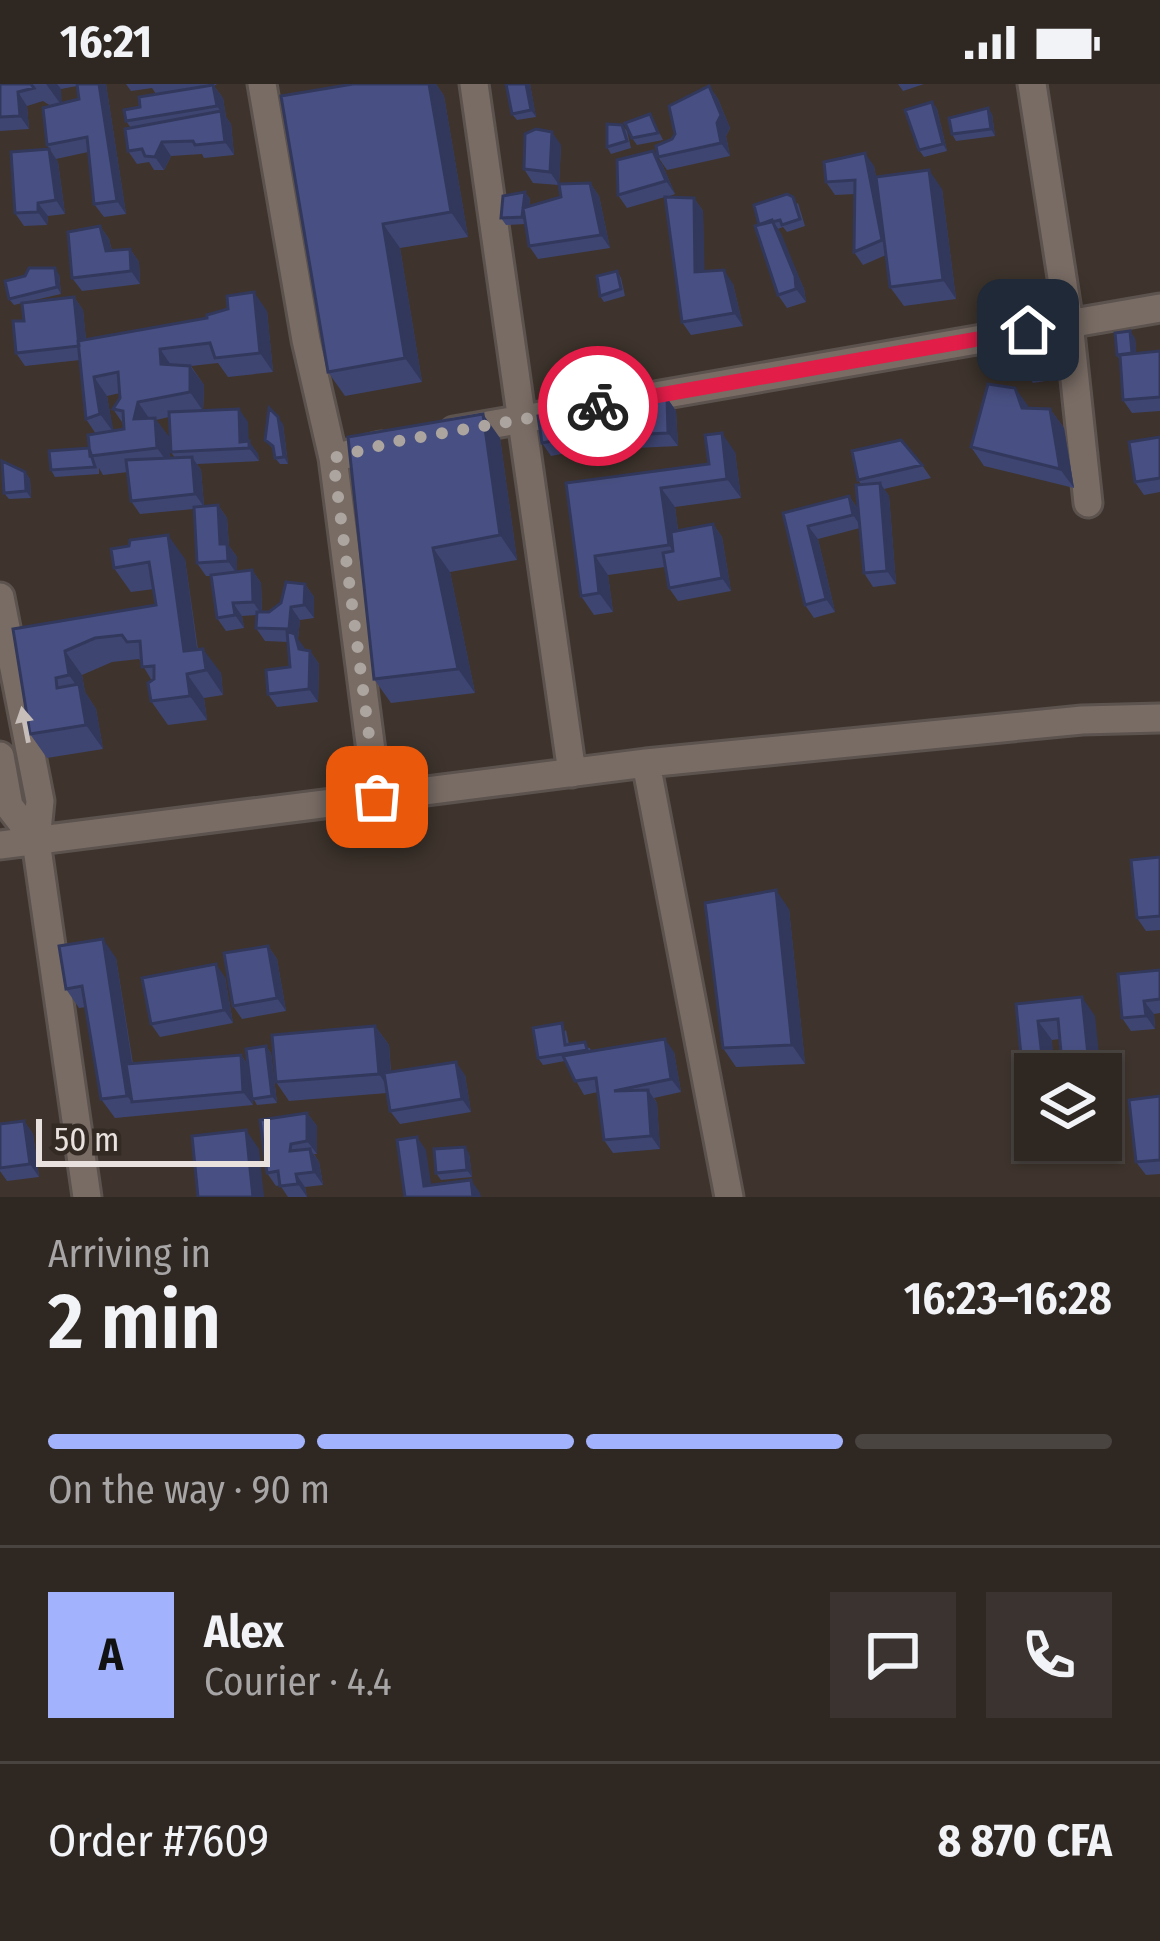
<!DOCTYPE html>
<html lang="en">
<head>
<meta charset="utf-8">
<style>
  body { margin:0; font-family:"Fira Sans Condensed",sans-serif; background:#3a332f; color:#f1f3f6; height:100vh; display:flex; flex-direction:column; font-size:45px; white-space:nowrap }
  * { box-sizing:border-box; margin:0 }
  p { font-size:39px; color:#a7a5a5 }
  .icon { flex:none; width:66px; height:66px; fill:none; stroke:currentColor; stroke-width:2; stroke-linecap:round; stroke-linejoin:round }
  .map { position:relative; height:1113px; overflow:hidden }
  .side { display:flex; flex-direction:column; background:#2e2722; flex:1 }
  .side>* { flex:none }
  .controls { position:absolute; left:1014px; top:969px; display:grid; gap:24px }
  .controls a { display:grid; place-items:center; width:108px; height:108px; border-radius:0px; background:#2e2722; box-shadow:0 3px 9px #0004,0 0 0 3px #494440; font-size:60px }
  .scale { position:absolute; left:36px; bottom:30px; width:234px; box-sizing:border-box; padding-left:12px; border:6px solid #e8e1dd; border-top:0; font-size:33px; line-height:42px; white-space:nowrap; color:#e8e1dd; -webkit-text-stroke:9px #342a24; paint-order:stroke }
  .pin { position:absolute; display:grid; place-items:center; width:102px; height:102px; color:#fff; margin:-51px; border-radius:24px; box-shadow:0 6px 18px #0006 }
  .courier { position:absolute; display:grid; place-items:center; width:120px; height:120px; margin:-60px; border:9px solid #e11d48; border-radius:50%; background:#fff; color:#222; box-shadow:0 3px 15px #0007 }
  .headline em { font-style:normal; font-weight:600 }
  .headline div { display:flex; flex-direction:column-reverse }
  .headline { display:flex; align-items:center; justify-content:space-between; height:204px; padding:0 48px }
  h1 { font-size:78px; font-weight:600; line-height:90px }
  .bar { display:grid; grid-template-columns:repeat(4,1fr); gap:18px 12px; align-content:center; height:144px; padding:0 48px }
  .bar i { height:15px; border-radius:9px; background:#494440 }
  .bar .on { background:#a3b2fc }
  .bar p { grid-column:span 4 }
  .line { display:flex; align-items:center; gap:30px; padding:0 48px; border-top:3px solid #494440 }
  .line div { flex:1 }
  .round { display:grid; place-items:center; flex:none; width:126px; height:126px; border-radius:0px; background:#3a332f }
  .status { display:flex; justify-content:space-between; align-items:center; height:84px; padding:0 60px; background:#2e2722; direction:ltr }
  .status svg { height:33px; fill:currentColor }
  .map>svg:first-child { display:block }
</style>
</head>
<body>
<div class="status"><b>16:21</b><svg viewBox="0 0 49 12"><path d="M0 12V9h3v3zM5 12V6h3v6zM10 12V3h3v9zM15 12V0h3v12zM26 1h20v11H26zM47 4h2v5h-2z"/></svg></div>
<div class="map">
<svg width="1160" height="1113" viewBox="0 0 1160 1113">
  <rect width="100%" height="100%" fill="#3e342d"/>
  <g fill="none" stroke-linecap="round" stroke-linejoin="round">
    <!-- street casing -->
    <g stroke="#5c524e" stroke-width="33">
      <path id="street" d="M262 0 306 256 333 374 377 713
        M474 0 572 689
        M1032 0 1069 239 1088 419
        M454 347 1160 224
        M333 374 381 362
        M0 513 40 717 36 757 87 1113
        M0 672 9 722 36 757
        M646 679 729 1113
        M0 761 646 679 1082 636 1160 634"/>
    </g>
    <!-- street -->
    <use href="#street" stroke="#796c65" stroke-width="27"/>
  </g>
  <!-- wall -->
  <path fill="#3e4571" fill-rule="evenodd" d="M0 0H106L126 130 104 133 94 120 88 68 56 75 47 61 51 22 43 17 27 22 29 45 0 47ZM77 2 79 15 61 19V5Z
    M126 0H217L214 2 223 14 226 33 231 40 234 71 204 74 202 70 171 72 164 86H154L149 78 137 80 128 67 131 44 126 37 156 10 152 4 131 7Z
    M429 0H436L444 12 468 153 400 164 422 298 345 312 328 288Z
    M506 0H530L536 33 517 36 512 30Z
    M898 0H924L903 7Z
    M709 2 718 15 730 44 726 52 730 72 667 86 658 73Z
    M932 18 937 25 947 67 924 73 919 66Z
    M650 30 663 56 637 61 632 54Z
    M992 30 995 52 956 57 952 50Z
    M622 41 627 47 631 64 611 70 607 63Z
    M561 61 559 101 533 99 524 85Z
    M49 65 58 78 65 130 48 132 47 141 24 142 15 129Z
    M662 80 675 110 667 113 694 114 703 127 704 188 733 200 743 242 691 251 682 238 665 113 627 124 618 111Z
    M874 82 876 93 942 105 956 215 904 222 890 203 886 171 863 181 854 168 855 110 835 111 826 98Z
    M590 99 599 112 610 164 538 175 529 162 525 140 506 141 501 134 525 108 530 115 529 123 561 113Z
    M798 119 805 142 787 148 783 143 778 145 804 205 806 218 787 224 778 211 759 141Z
    M100 142 109 155 112 167 130 165 139 178 140 200 82 207 72 194Z
    M617 187 621 194 625 212 604 218 600 212Z
    M59 190 61 210 26 218 74 213 83 226 86 256 267 227 273 288 228 293 218 279 191 282 204 301 203 327 248 338V357L258 370 259 377 197 380 201 386 204 422 218 421 227 434 229 462 237 473V487L252 486 261 499 262 528H269L305 500 314 513V534L300 536 298 555 305 566 310 567 319 580 318 618 277 623 268 610 290 583 288 558 265 557 256 544V531L242 532 244 544 226 547 217 534 211 492H206L197 479 194 425 140 430 131 417 128 388 103 391 99 384V390L55 393 51 386 89 364 96 350 86 335 80 276 25 282 16 269 24 237 22 219 14 221 9 215ZM120 309V314L113 325 124 341V345L113 347 107 312ZM169 333 171 368 175 374H170L169 353 156 336Z
    M1135 254 1136 269 1160 267V327L1132 329 1123 316 1120 276 1117 271Z
    M1048 267 1052 296 1033 299 1029 292Z
    M667 314 676 327 678 362 636 364 627 351Z
    M594 321 604 335 608 361 551 372 542 359Z
    M1050 325 1064 344 1074 404 984 382 971 363Z
    M283 340 288 380H280L275 374 274 366 265 356Z
    M348 353 500 354 517 476 450 488 475 609 391 619 374 595Z
    M1160 353V408L1144 411 1135 398Z
    M735 368 741 414 675 423 678 446 713 440 722 453 731 507 678 517 669 504 665 483 608 491 613 528 594 531 581 512 566 399 709 380Z
    M922 381 931 394 884 405 889 412 896 500 873 503 864 489 860 444 818 455 835 528 814 534 805 521 783 429 849 412 858 425 861 400 858 396Z
    M25 388 30 395 31 414 9 415 4 409Z
    M111 465 185 475 198 566 221 589 223 611 204 614 207 636 168 641 151 617 152 597 139 575 112 578 82 591 85 608 96 625 103 665 47 674 30 650 13 545 156 521 154 505 131 508 114 484Z
    M1160 773V846L1146 847 1137 834Z
    M789 825 805 980 736 983 723 964Z
    M268 862 277 875 286 927 242 935 233 922Z
    M116 874 133 980 241 971 248 981 266 962 271 969 277 1019 257 1021 252 1012 253 1021 115 1034 101 1015 86 923 79 924 66 905Z
    M1160 886V929L1154 930 1155 945 1131 947 1122 934Z
    M225 893 233 939 160 953 151 940Z
    M1016 920 1095 932 1060 955 1052 956 1035 990V1018L1024 1002Z
    M375 942 389 961 391 988 465 991 471 1028 400 1040 390 1027 387 1009 289 1017 276 998Z
    M566 946 569 960 590 964 591 967 674 968 681 1008 654 1014 657 1019 660 1065 613 1069 604 1056 598 1008 584 1011 565 977 543 981 538 974Z
    M1160 1012V1090L1146 1091 1136 1078Z
    M307 1029 317 1042V1070H314L319 1078 323 1101 305 1103 307 1113H288L280 1101 276 1102 267 1089Z
    M24 1037 33 1050 39 1093 7 1097 0 1087V1040Z
    M469 1069 472 1093 441 1096 436 1089Z"/>
  <!-- shaded-wall -->
  <path fill="#32385c" d="M46 0H57L61 5 62 22Z
    M99 0H106L126 130 117 117Z
    M429 0H436L444 12 468 153 451 128Z
    M526 0H530L536 33 531 26Z
    M213 1 223 14 226 33 231 40 234 71 225 58 222 29 217 22Z
    M709 2 718 15 730 44 726 52 730 72 721 59Z
    M18 8 27 22 29 45 20 32Z
    M932 18 937 25 947 67 943 60Z
    M988 24 992 30 995 52 991 45Z
    M552 48 561 61 559 101 550 88Z
    M162 58 171 72 164 86 155 73Z
    M49 65 58 78 65 130 56 116Z
    M653 67 662 80 675 110 666 97Z
    M865 69 874 82 891 169 882 156Z
    M929 86 942 105 956 215 943 196Z
    M590 99 599 112 610 164 601 151Z
    M525 108 530 115 527 140 522 133Z
    M694 114 703 127 705 201 695 188Z
    M38 119 48 132 47 141 38 128Z
    M772 136 781 149 804 205 806 218 796 205Z
    M383 140 400 164 422 298 405 274Z
    M100 142 109 155 115 181 106 167Z
    M130 165 139 178 140 200 131 187Z
    M55 184 59 190 61 210 57 203Z
    M724 186 733 200 743 242 734 229Z
    M254 208 267 227 273 288 260 269Z
    M74 213 83 226 88 275 79 262Z
    M1130 247 1135 254 1137 276 1132 269Z
    M1043 260 1048 267 1052 296 1047 289Z
    M160 265 173 284 161 280Z
    M190 282 204 301 203 327 190 308Z
    M94 293 107 312 114 349 100 330Z
    M1015 304 1029 323 1035 343 1022 324Z
    M667 314 676 327 678 362 668 349Z
    M138 318 151 337 134 335Z
    M594 321 604 335 608 361 599 348Z
    M239 325 248 338 249 364 240 358Z
    M1050 325 1064 344 1074 404 1060 385Z
    M483 330 500 354 517 476 500 451Z
    M278 333 283 340 288 380 284 373Z
    M155 334 169 353 171 383 157 364Z
    M722 349 735 368 741 414 727 395Z
    M249 357 258 370 259 377 249 364Z
    M192 373 201 386 204 423 195 410Z
    M25 388 30 395 31 414 26 407Z
    M880 399 889 412 896 500 887 487Z
    M661 404 675 423 682 480 669 461Z
    M849 412 858 425 862 444 853 431Z
    M218 421 227 434 229 462 237 473V490L228 477 220 460Z
    M713 440 722 453 731 507 722 494Z
    M808 442 818 455 835 528 826 515Z
    M168 451 185 475 200 587 184 567Z
    M433 464 450 488 475 609 458 585Z
    M595 472 608 491 613 528 599 509Z
    M252 486 261 499 262 531 253 518Z
    M305 500 314 513V534L304 521Z
    M233 519 242 532 244 544 235 531Z
    M291 523 300 536 298 555 304 563 308 578 289 545Z
    M203 565 221 589 223 611 206 586Z
    M65 567 82 591 85 608 96 625 103 665 86 641 81 608 69 591Z
    M310 567 319 580 318 618 309 605Z
    M187 590 204 614 207 636 190 612Z
    M776 806 789 825 805 980 792 961Z
    M103 855 116 874 138 1018H132L127 1012Z
    M268 862 277 875 286 927 277 914Z
    M216 880 225 893 233 939 224 926Z
    M1082 913 1095 932 1101 990H1090Z
    M1144 917 1154 930 1155 945 1146 932Z
    M1038 937 1052 956 1055 990H1044Z
    M375 942 389 961 392 1009 379 990Z
    M665 955 674 968 681 1008 671 995Z
    M266 962 271 969 277 1019 272 1012Z
    M241 971 250 984 253 1021 243 1008Z
    M456 978 465 991 471 1028 462 1015Z
    M1101 991 1105 1026 1101 1021Z
    M648 1006 657 1019 660 1065 651 1052Z
    M307 1029 317 1042V1070L307 1057Z
    M24 1037 33 1050 39 1093 30 1080Z
    M246 1046 259 1065 264 1113H253Z
    M417 1053 426 1066 433 1113 424 1102Z
    M465 1063 469 1069 472 1093 467 1086Z
    M310 1065 319 1078 323 1101 314 1088Z
    M296 1090 305 1103 307 1113 298 1100Z
    M471 1096 480 1109 481 1113H473Z"/>
  <!-- building -->
  <path fill="#485083" stroke="#32385c" stroke-width="3" d="M0 0H31L34 4 18 8 20 32 0 33Z
    M77 0H99L117 117 94 120 87 53 47 61 43 24 79 15Z
    M353 0H429L451 128 383 140 405 274 328 288 281 12Z
    M506 0H526L531 26 512 30Z
    M213 1 217 22 126 37 124 26 140 23 139 13Z
    M709 2 721 31 717 39 721 59 658 73 656 62 672 55 675 50 669 22Z
    M932 18 943 60 919 66 905 26Z
    M988 24 991 45 952 50 949 34Z
    M221 27 225 58 195 61 193 57 162 58 155 73 145 72 142 65 128 67 125 45Z
    M650 30 658 49 632 54 625 39Z
    M607 40 622 41 627 57 607 63Z
    M536 45 552 48 550 88 524 85 525 50Z
    M49 65 56 116 38 119V128L15 129 11 68Z
    M653 67 666 97 618 111 617 76Z
    M865 69 882 156 854 168 855 96 826 98 824 78Z
    M929 86 943 196 890 203 876 93Z
    M590 99 601 151 529 162 523 124 561 113 559 100Z
    M525 108 522 133 501 134 503 112Z
    M787 110 793 113 800 135 782 141 780 136 759 141 754 121Z
    M665 113 694 114 695 188 724 186 734 229 682 238Z
    M772 136 795 192 796 205 778 211 755 142Z
    M100 142 106 167 130 165 131 187 72 194 68 148Z
    M29 184H55L57 203 9 215 5 197 25 192Z
    M617 187 621 205 600 212 597 192Z
    M254 208 260 269 215 274 210 259 160 265 161 280 190 282V308L138 318 134 335 155 334 157 364 90 372 88 351 124 345 123 327 113 325 120 314 118 288 94 293 100 330 86 335 78 257 207 234V231L228 225 227 212Z
    M74 213 79 262 16 269 13 237H24L22 219Z
    M1130 247 1132 269 1117 271 1115 249Z
    M1043 260 1047 289 1029 292 1024 263Z
    M1160 267V313L1123 316 1120 271Z
    M988 300 1015 304 1022 324 1050 325 1060 385 971 363Z
    M667 314 668 349 627 351 626 316Z
    M594 321 599 348 542 359 538 332Z
    M269 324 278 333 284 373 275 374 273 362 265 356Z
    M239 325 240 358 249 357V364L171 368 169 328Z
    M483 330 500 451 433 464 458 585 374 595 348 353Z
    M722 349 727 395 661 404 669 461 595 472 599 509 581 512 566 399 709 380 705 351Z
    M1160 353V394L1135 398 1129 358Z
    M901 356 922 381 858 396 852 367Z
    M89 364 95 383 51 386 49 367Z
    M192 373 195 410 131 417 126 376Z
    M2 377 25 388 26 407 4 409Z
    M880 399 887 487 864 489 856 401Z
    M849 412 853 431 808 442 826 515 805 521 783 429Z
    M218 421 220 460H227L228 477 197 479 194 423Z
    M713 440 722 494 669 504 663 469 673 467 671 448Z
    M168 451 184 567 203 565 206 586 187 590 190 612 151 617 148 599 154 595V582L142 583 140 557 127 558 122 551 95 554 65 567 69 591 56 594 57 604 79 600 86 641 30 650 13 545 156 521 149 478 114 484 111 465 129 462 130 456Z
    M252 486 253 518 233 519 235 531 217 534 211 491Z
    M286 498 305 500 304 521 291 523 289 545 256 544 257 528H269L281 519Z
    M287 547 295 550 299 565 310 567 309 605 268 610 266 586 290 583Z
    M1160 773V832L1137 834 1131 776Z
    M776 806 792 961 723 964 705 819Z
    M103 855 127 1012 101 1015 82 902 66 905 59 862Z
    M268 862 277 914 233 922 224 869Z
    M216 880 224 926 151 940 142 894Z
    M1160 886V915L1144 917 1146 932 1122 934 1118 890Z
    M1082 913 1090 990H1063L1058 935 1038 937 1044 990H1035V1000L1024 1002 1016 920Z
    M562 939 565 961 585 958 587 966 538 974 533 944Z
    M375 942 379 990 276 998 272 951Z
    M665 955 671 995 614 1007 648 1006 651 1052 604 1056 596 994 575 997 563 972Z
    M266 962 272 1012 252 1015 246 965Z
    M241 971 243 1008 132 1018 126 980Z
    M456 978 462 1015 390 1027 384 989Z
    M1160 1012V1076L1136 1078 1129 1016Z
    M307 1029V1057L291 1060 290 1067 310 1065 314 1088 296 1090 298 1100 280 1102 278 1087 267 1089 260 1036Z
    M24 1037 30 1080 0 1084V1040Z
    M246 1046 253 1113H198L192 1052Z
    M417 1053 424 1102 471 1096 473 1113H405L397 1056Z
    M465 1063 467 1086 436 1089 434 1065Z"/>
  <!-- one-way arrows -->
  <defs><path id="oneway-solid" d="M-6-.8H1V-3.2L6.5 0L1 3.2V.8H-6Z" transform="scale(3)"/></defs>
  <use fill="#c7beb9" href="#oneway-solid" transform="translate(25 641) rotate(-101)"/>
  <g fill="none" stroke-linecap="round" stroke-linejoin="round">
    <!-- done -->
    <path stroke="#aca49f" stroke-width="12" stroke-dasharray="0 21.6" d="M377 713 333 374 398 357 598 322"/>
    <!-- route -->
    <path stroke="#e11d48" stroke-width="15" d="M598 322 1028 246"/>
  </g>
</svg>
<div class="controls">
<a><svg class="icon" aria-label="layers" viewBox="0 0 24 24"><path d="M12 4l9 5-9 5-9-5zM3 14l9 5 9-5"/></svg></a>
</div>
<div class="scale">50 m</div>
<div class="pin" style="left:377px;top:713px;background:#ea580c"><svg class="icon" aria-label="bag" viewBox="0 0 24 24"><path d="M5 8h14l-1 12H6zM9 8a3 3 0 0 1 6 0"/></svg></div>
<div class="pin" style="left:1028px;top:246px;background:#1f2937"><svg class="icon" aria-label="home" viewBox="0 0 24 24"><path d="M3 11l9-7 9 7M6 9v11h12V9"/></svg></div>
<div class="courier" style="left:598px;top:322px"><svg class="icon" aria-label="bike" viewBox="0 0 24 24"><circle cx="6" cy="16" r="4"/><circle cx="18" cy="16" r="4"/><path d="M6 16l4-8h5l3 8M10 8l3 8H6M13 5h3"/></svg></div>
</div>
<section class="side">
<div class="headline"><div><h1>2 min</h1><p>Arriving in</p></div><em>16:23–16:28</em></div>
<div class="bar"><i class="on"></i><i class="on"></i><i class="on"></i><i></i><p>On the way · 90 m</p></div>
<div class="line" style="height:216px"><b class="round" style="background:#a3b2fc;color:#111">A</b><div><b>Alex</b><p>Courier · 4.4</p></div><a class="round"><svg class="icon" aria-label="chat" viewBox="0 0 24 24"><path d="M4 5h16v11H9l-5 4z"/></svg></a><a class="round"><svg class="icon" aria-label="phone" viewBox="0 0 24 24"><path d="M5 4h4l2 5-3 2q2 4 5 5l2-3 5 2v4C11 20 4 13 5 4z"/></svg></a></div>
<div class="line" style="height:156px"><div>Order #7609</div><b>8 870 CFA</b></div>
</section>
</body>
</html>
